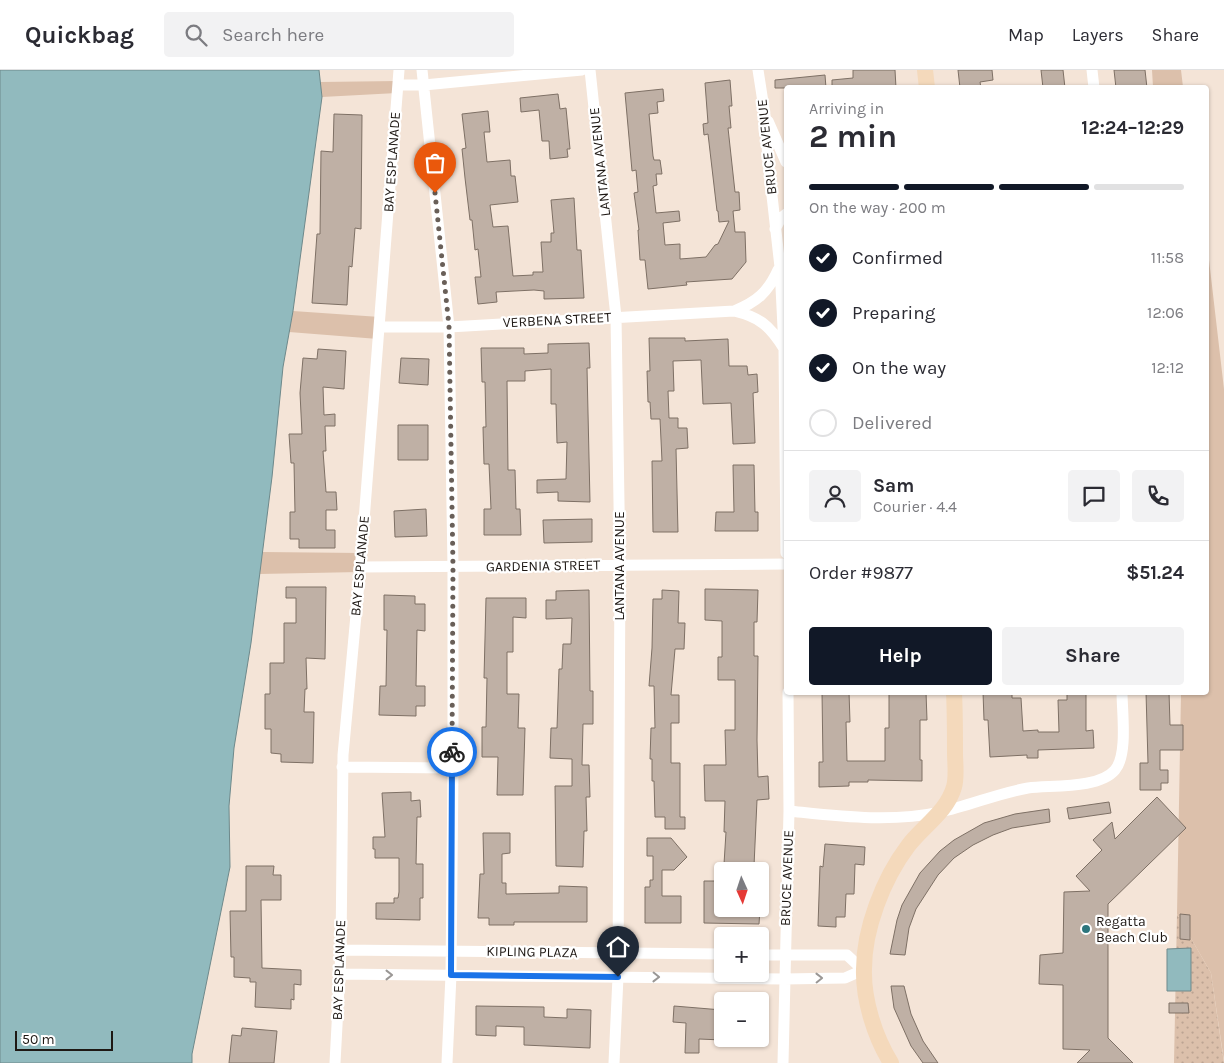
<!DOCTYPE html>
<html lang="en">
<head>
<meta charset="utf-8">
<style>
  body { margin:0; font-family:Karla,sans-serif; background:#f2f2f3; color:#2b2b33; height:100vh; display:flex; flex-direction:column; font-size:19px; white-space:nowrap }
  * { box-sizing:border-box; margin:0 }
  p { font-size:16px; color:#7c7c81 }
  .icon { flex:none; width:28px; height:28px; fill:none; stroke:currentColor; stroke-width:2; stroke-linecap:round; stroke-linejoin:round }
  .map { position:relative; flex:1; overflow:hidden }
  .side { position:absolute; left:784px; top:15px; width:425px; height:610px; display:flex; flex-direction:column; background:#fff; border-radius:5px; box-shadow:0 1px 4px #0004 }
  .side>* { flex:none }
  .needle { width:32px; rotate:177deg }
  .controls { position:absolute; left:714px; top:792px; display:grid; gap:10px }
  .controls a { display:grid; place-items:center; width:55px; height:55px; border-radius:5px; background:#fff; box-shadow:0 1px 4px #0004; font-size:25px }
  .scale { position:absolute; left:15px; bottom:12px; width:98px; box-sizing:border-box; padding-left:5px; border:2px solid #1e1814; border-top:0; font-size:14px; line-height:18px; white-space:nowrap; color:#1e1814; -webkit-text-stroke:4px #fff; paint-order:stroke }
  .pin { position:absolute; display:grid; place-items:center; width:42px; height:42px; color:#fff; margin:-51px -21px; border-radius:50% 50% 50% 0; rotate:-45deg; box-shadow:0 0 5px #0007 }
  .pin .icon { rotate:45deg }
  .courier { position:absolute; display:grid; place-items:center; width:50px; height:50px; margin:-25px; border:4px solid #1a73e8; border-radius:50%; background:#fff; color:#222; box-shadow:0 1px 6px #0007 }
  .overview em { font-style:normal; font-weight:700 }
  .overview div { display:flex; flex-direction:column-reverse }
  .overview { display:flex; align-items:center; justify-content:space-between; height:85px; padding:0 25px }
  h1 { font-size:32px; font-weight:700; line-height:38px }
  .bar { display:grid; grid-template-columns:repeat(4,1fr); gap:8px 5px; align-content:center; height:60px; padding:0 25px }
  .bar i { height:6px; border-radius:4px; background:#e1e1e2 }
  .bar .active { background:#111827 }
  .bar p { grid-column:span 4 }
  .line { display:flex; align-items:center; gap:12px; padding:0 25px; border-top:1px solid #e1e1e2 }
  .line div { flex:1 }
  .round { display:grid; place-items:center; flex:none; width:52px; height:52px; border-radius:5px; background:#f2f2f3 }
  ol { padding:0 25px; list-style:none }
  li { display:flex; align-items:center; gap:15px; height:55px }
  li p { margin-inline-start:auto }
  li .icon { padding:5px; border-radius:50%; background:#111827; color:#fff; stroke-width:4 }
  li:last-child { color:#7c7c81 }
  li i { width:28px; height:28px; border:2px solid #e1e1e2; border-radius:50% }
  .action { display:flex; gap:10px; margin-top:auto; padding:10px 25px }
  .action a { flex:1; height:58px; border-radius:5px; background:#111827; color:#fff; font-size:20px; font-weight:700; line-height:58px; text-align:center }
  .action a+a { background:#f2f2f3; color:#2b2b33 }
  header { display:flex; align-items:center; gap:30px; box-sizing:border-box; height:70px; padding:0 25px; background:#fff; border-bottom:1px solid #e1e1e2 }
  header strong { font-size:24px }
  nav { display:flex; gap:28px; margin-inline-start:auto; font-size:18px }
  .search { width:350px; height:45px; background:#f2f2f3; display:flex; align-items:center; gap:12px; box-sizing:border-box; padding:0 18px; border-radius:5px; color:#7c7c81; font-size:19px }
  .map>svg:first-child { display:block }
</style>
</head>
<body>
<header>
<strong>Quickbag</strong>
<div class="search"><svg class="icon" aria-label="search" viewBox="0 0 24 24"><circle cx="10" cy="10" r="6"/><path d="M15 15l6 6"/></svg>Search here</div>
<nav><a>Map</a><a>Layers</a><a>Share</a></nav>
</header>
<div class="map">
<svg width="1224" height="993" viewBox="0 0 1224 993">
  <defs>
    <pattern id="grass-dots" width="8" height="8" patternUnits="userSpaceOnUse" patternTransform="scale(1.25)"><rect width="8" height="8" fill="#dcc0ab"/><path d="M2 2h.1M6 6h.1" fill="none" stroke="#bca492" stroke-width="1.8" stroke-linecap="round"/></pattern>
  </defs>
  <rect width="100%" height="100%" fill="#f4e4d7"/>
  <!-- grass -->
  <path fill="url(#grass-dots)" d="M1177 844 1211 903 1224 993H1174Z"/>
  <!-- park -->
  <path fill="#dcc0ab" d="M1152 0H1181L1183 17H1153Z
    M398 11 397 23 322 27 320 12Z
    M1206 164 1224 319V991L1211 903 1177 844 1181 623 1206 622Z
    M293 241 380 247 378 269 289 262Z
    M263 482 361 483 360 502 259 504Z"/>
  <!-- water -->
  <path fill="#91babe" stroke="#6e898b" d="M0 0H319L322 27 293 241 283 297 272 407 251 573 234 678 229 736 230 797 192 984V993H0Z
    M1191 878V921H1167V879Z"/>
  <!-- building -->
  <path fill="#bfb0a5" stroke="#7e7065" d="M853 0H895L896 18H832V10L853 8Z
    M958 0H992L993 10 980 12 981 18H960Z
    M1041 0H1063L1065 18H1043Z
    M1114 0H1145L1147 18H1116Z
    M825 5 826 18H775V10Z
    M730 10 732 36H729L731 58H728L735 122H739L740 140 733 141 735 162H745L746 192 732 209 686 212 687 215 648 219 645 190H640L638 160H639L634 123 638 122 636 100 632 101 625 23 663 19 664 31 657 32 658 43 649 44 653 86 654 90H660L662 104H656L657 115 653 116 656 143 679 141 680 151 663 153 665 175 680 174V189L706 187 715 175 718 174 729 151 719 152 718 141H717L708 64 704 65 703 54 708 53 705 13Z
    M558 24 560 39 566 38 570 79H567L568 87 550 89 549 71H542L539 40 521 42 520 28Z
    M488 41 490 62H484L487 92 510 90 511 106H515L518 132 490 135 493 157 508 156 513 206 533 205V202H543L541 172H551V163H554L551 130 574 128 577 180H581L584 228 544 229V221L534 220 496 222 497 232 478 234 475 207H481L478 179 475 180 472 150H470L465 108 462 79 466 78 462 44Z
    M334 44 362 45 361 159 355 158 352 197 349 196 347 235 312 233 317 164H320L321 81 333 82Z
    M649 268H685V271L728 269 729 296H747L748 305 757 304 758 322 753 323 755 373 733 374 731 333 703 334 701 290 673 291 674 321H668L669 348H678V358H687L688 378 676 379 678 462H653L652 391H662L660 349H651L650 332H648L647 301H650Z
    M589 273 590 298H587L590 432 558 431V422L537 423V410L566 409 567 372 557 373 556 334H551V299L525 301V311H507L508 400H515L516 439H520L521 465H484V439H491L489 394H484L483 357H486L485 312H482L481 278H524V284L548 283V274Z
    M318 279 346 281 344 319 323 317 324 345 335 344V356H325L326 381H323L326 422H336L337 440H326V460H335V478H299V469H290V442H295L294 393H291L289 364H302L300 323 303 288 317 289Z
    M401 288 429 289 428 315 399 313Z
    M398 355H428V390H398Z
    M733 395H754L755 442H758V461H715L716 442H734Z
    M426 439 427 466 395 467 394 441Z
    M592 449V472L544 473 543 450Z
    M286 517H326L325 589 306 588 307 619H305L304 642H314L313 693 281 692V684L271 683V659H265V624H270V593H284V553H296V528H286Z
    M705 519 758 520 757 552H754V586H758L757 670 758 707 768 706 769 729 757 730 754 796 724 794 726 762H724L725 731H705L704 695H726L725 660H735V610H718V587H722V551L705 550Z
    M589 520 590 621H593V654H583L582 695H589L590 727H586L587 761H584L583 797 556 796 555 716H572V689L550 688 551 658H557L559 599H562L563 574H571L572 548 546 549V530H556V521Z
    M662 520 679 521 678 553H685L684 579H675L671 625H679V653H671V693H680V747H685V759H665V747H655L654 711H652V689H650L651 658H655L654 616H649L652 578 653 529H662Z
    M384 525 415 526V534H425V561L417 560 416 616H425V636H416V646L379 645 380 616H386L387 560H384Z
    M486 528H526V548L513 547V582H507V624H519L518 658H525L523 725H497L498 687H482V657H486L487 608H484Z
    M822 622H849L850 652H846L847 691H885V658H889V622H926L927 650H920V690H922V711L868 710V712H849V716L819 717V692H823Z
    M983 622H1012V628H1021L1023 661 1038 660V662H1059L1058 630H1067V622H1086V661L1093 660 1094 678 1038 680V688H1027V685L990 687 988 650H984Z
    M1146 622H1169L1170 655H1183V680H1160V700H1168V713H1161V720H1140V693H1148Z
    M411 722V731L420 730 421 747H417L416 794H423V828H420V850L376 849V833H394V828H398L399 822V788H375V779H373V767H385L382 723Z
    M1157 727 1186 758 1108 834V968L1133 993H1077L1090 980 1063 979V915L1039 914 1040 885 1063 883 1064 822 1090 821 1076 806 1102 780 1093 770 1112 752 1115 769Z
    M1109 732 1111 743 1069 749 1067 738Z
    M1049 739 1050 752 1012 758 993 765 973 775 954 788 938 805 916 839 909 858 905 885 890 884 897 850 902 835 920 803 940 781 954 770 984 753 1015 744Z
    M483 763H510V783L502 784V813H506V824L559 823V816L587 817V852H514V855H489V848H478L480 804H484Z
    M647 768H671L687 787 674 800H662V826H681V853H645V817H650V810H653V786H647Z
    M825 774 865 777 864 795 855 794 854 824H846L845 847H836V857L818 856 820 796 823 797Z
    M246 796H274L273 805H281V830H261L262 898 301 900V915L294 914V930L291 929V939L255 937 256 912H250V908L234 907V887H231L230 841H246Z
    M704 811H721L722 839H760L759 854 704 853Z
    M1180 844 1190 845V870L1180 869Z
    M891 916H904L911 944 923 971 938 993H923L911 976 894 938Z
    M1169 933H1188L1189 943H1169Z
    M476 936 544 937V947L567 948V939L591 940 590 978 524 975V957L496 956V966L476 965Z
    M674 936 722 940V970L699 969V983H685L686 953 673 952Z
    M242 958 277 961 274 993H229L232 965 241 966Z"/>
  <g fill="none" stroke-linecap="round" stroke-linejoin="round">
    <!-- street -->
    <path stroke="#fff" stroke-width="11" d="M422 0 449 257 453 497V698L451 905 447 993
      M590 0 616 247 620 495 618 907 614 993
      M758 0 765 45 768 90 780 197 784 278 786 483
      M1092 0 1094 18
      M398 15H424L582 0
      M768 51 786 92
      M775 159 781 148 786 144
      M734 241C757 232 768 222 778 200
      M380 257H449L734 241C759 247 769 255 783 277
      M360 497 786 494
      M342 697 453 698
      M789 741C838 746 890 753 940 742 969 736 998 723 1028 718 1052 715 1099 719 1115 700 1128 685 1122 642 1122 622
      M341 880 722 884
      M340 904 784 909 845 908 863 900 847 885H760
      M335 993 341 880 343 685 360 502 399 0
      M783 993 789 741 788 622"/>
    <!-- secondary -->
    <path stroke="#f4d9bb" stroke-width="16" d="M925 0 927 18
      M891 993C875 967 863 930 864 899 864 859 883 809 908 776 922 757 947 742 954 717 957 707 955 694 955 683 955 663 955 643 954 622"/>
  </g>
  <!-- one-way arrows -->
  <defs><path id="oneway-chevron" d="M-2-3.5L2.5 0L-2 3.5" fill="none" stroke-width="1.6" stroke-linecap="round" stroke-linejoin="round" transform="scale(1.25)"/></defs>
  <g stroke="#9a9795">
    <use href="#oneway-chevron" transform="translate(389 905)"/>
    <use href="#oneway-chevron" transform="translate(656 907) rotate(1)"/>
    <use href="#oneway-chevron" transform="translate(819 908) rotate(-1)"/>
  </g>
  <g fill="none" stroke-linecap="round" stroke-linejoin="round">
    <!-- done -->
    <path stroke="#695f58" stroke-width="5" stroke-dasharray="0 9" d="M435 123 449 256 453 497 452 682"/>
    <!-- route -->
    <path stroke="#1a73e8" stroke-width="6" d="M452 682 451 905 618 907"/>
  </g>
  <!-- markers -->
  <circle fill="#2d767d" stroke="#fff" stroke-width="2" cx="1086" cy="859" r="5"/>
  <g text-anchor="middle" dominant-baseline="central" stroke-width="4.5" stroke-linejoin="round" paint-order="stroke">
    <!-- street labels -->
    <g font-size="14" fill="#1e1814" stroke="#fff">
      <text transform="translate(767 77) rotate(-96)">BRUCE AVENUE</text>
      <text transform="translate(392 92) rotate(-86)">BAY ESPLANADE</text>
      <text transform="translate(600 92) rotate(-96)">LANTANA AVENUE</text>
      <text transform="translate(557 250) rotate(-3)">VERBENA STREET</text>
      <text transform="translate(360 496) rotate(-85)">BAY ESPLANADE</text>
      <text transform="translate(543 496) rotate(-1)">GARDENIA STREET</text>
      <text transform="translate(619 496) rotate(-90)">LANTANA AVENUE</text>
      <text transform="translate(787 808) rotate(-88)">BRUCE AVENUE</text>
      <text transform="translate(532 882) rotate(1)">KIPLING PLAZA</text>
      <text transform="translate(339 900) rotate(-88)">BAY ESPLANADE</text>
    </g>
    <!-- poi labels -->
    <g font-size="14" fill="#1e1814" stroke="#fff" text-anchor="start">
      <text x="1096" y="851">Regatta<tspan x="1096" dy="16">Beach Club</tspan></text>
    </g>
  </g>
</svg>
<div class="controls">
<a><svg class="needle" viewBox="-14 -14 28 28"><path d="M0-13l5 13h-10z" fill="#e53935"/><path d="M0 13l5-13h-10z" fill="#7c7c81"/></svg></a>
<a>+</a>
<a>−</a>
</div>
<div class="scale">50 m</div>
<div class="pin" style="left:435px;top:123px;background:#ea580c"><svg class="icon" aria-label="bag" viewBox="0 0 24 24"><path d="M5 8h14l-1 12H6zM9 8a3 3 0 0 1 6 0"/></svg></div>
<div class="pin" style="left:618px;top:907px;background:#1f2937"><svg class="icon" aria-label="home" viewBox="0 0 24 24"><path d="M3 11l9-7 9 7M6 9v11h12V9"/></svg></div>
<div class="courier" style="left:452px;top:682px"><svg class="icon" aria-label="bike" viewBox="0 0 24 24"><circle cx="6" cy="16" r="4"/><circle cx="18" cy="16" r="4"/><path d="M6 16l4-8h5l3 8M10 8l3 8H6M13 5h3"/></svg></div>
<section class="side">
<div class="overview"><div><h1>2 min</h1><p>Arriving in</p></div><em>12:24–12:29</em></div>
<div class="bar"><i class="active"></i><i class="active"></i><i class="active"></i><i></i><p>On the way · 200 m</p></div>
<ol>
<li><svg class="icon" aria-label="check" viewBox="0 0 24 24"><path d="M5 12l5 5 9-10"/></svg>Confirmed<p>11:58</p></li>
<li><svg class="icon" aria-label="check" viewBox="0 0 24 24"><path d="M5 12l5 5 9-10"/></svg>Preparing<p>12:06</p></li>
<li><svg class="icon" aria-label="check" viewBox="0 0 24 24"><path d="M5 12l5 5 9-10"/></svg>On the way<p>12:12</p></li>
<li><i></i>Delivered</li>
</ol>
<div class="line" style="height:90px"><a class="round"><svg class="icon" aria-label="person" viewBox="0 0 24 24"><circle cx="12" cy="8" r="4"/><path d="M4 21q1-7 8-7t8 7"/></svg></a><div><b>Sam</b><p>Courier · 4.4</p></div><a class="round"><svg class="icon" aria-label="chat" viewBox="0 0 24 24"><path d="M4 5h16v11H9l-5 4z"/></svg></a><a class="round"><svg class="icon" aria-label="phone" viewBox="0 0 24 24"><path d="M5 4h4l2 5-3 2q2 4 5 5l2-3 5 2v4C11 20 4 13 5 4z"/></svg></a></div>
<div class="line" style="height:65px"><div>Order #9877</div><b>$51.24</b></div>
<div class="action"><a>Help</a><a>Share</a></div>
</section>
</div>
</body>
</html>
